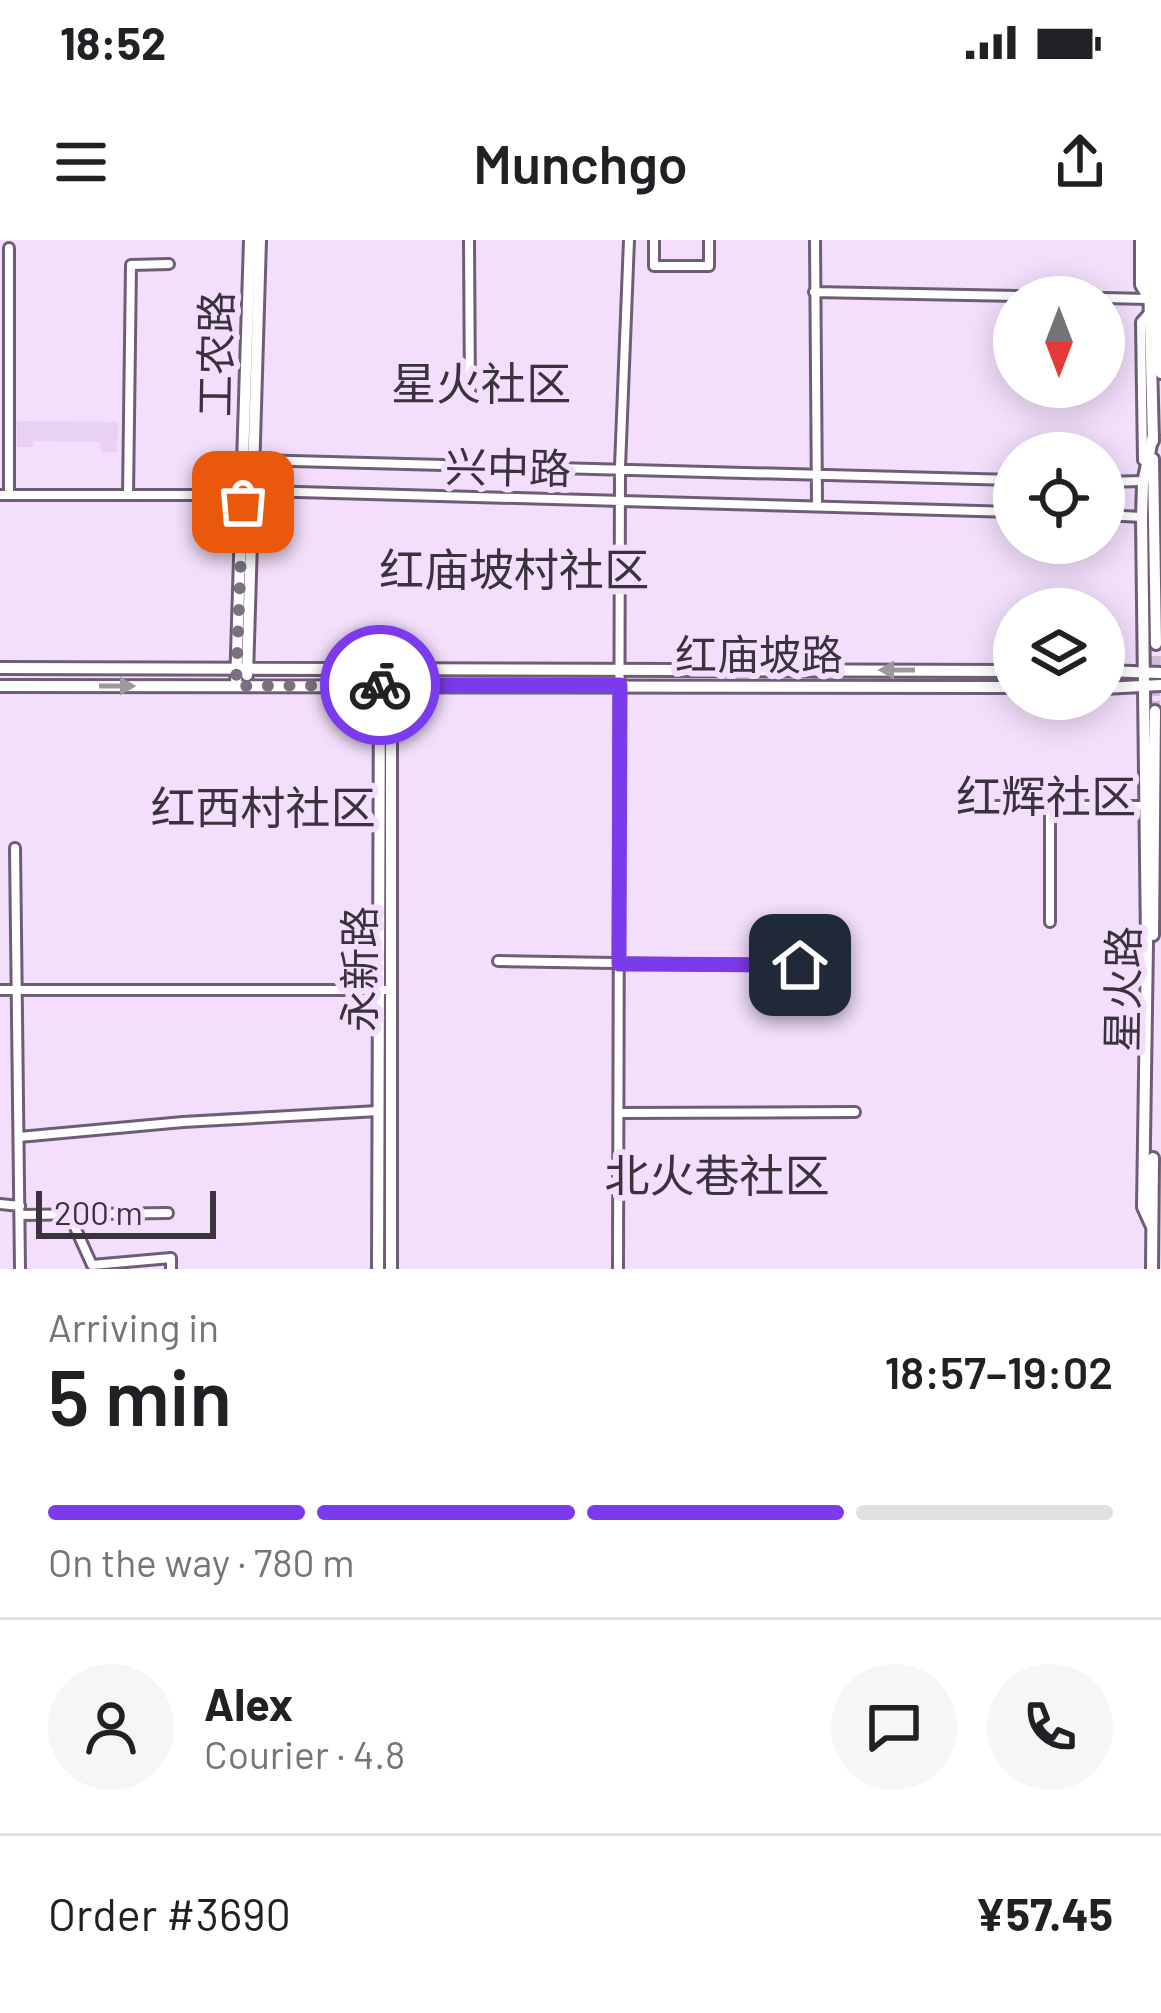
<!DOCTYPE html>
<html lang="en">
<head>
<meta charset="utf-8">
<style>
  body { margin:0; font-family:Barlow,"Noto Sans SC",sans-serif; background:#f6f6f6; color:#202124; height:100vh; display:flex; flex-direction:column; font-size:45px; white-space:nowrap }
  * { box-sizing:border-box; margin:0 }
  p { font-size:39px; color:#757577 }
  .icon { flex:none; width:66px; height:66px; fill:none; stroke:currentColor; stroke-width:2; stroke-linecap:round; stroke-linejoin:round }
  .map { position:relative; height:1029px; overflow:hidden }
  .details { display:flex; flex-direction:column; background:#fff; flex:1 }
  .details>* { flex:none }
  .needle { width:78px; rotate:180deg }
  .buttons { position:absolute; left:993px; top:36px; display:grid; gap:24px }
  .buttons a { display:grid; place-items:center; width:132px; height:132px; border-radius:50%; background:#fff; box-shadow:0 6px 30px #0003; font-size:60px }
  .scale { position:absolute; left:36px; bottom:30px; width:180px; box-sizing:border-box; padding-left:12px; border:6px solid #3a323d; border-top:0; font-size:33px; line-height:42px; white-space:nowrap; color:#3a323d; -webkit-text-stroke:9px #f3dffc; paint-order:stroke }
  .pin { position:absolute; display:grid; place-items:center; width:102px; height:102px; color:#fff; margin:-51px; border-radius:24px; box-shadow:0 6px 18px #0006 }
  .courier { position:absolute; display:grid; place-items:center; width:120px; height:120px; margin:-60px; border:9px solid #7c3aed; border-radius:50%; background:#fff; color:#222; box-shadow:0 3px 15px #0007 }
  .head em { font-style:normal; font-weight:600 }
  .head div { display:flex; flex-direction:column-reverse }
  .head { display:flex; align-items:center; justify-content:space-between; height:204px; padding:0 48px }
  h1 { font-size:78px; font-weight:600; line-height:90px }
  .bar { display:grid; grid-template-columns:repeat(4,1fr); gap:18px 12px; align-content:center; height:144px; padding:0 48px }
  .bar i { height:15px; border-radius:9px; background:#e0e0e0 }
  .bar .active { background:#7c3aed }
  .bar p { grid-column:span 4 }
  .line { display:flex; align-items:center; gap:30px; padding:0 48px; border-top:3px solid #e0e0e0 }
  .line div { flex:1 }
  .round { display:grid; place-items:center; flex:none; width:126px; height:126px; border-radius:63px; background:#f6f6f6 }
  .status { display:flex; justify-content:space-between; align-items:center; height:84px; padding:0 60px; background:#fff; direction:ltr }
  .status svg { height:33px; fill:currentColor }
  header { display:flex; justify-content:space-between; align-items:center; height:156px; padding:0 48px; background:#fff; font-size:54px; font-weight:600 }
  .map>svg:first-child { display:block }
</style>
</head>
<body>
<div class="status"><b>18:52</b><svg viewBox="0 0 49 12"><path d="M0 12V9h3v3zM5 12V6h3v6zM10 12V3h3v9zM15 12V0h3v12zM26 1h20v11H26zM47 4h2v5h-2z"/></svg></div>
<header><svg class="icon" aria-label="menu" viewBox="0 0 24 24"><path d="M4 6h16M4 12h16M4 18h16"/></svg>Munchgo<svg class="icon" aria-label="share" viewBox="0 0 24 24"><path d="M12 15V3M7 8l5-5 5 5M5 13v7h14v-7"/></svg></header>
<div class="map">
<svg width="1161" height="1029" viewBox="0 0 1161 1029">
  <rect width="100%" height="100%" fill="#f3dffc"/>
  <!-- built -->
  <path fill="#e8d1f3" d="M17 181 118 182 117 212H101L100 202 34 201 33 207H17Z"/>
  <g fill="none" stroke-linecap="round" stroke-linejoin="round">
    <!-- major-tunnel -->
    <path stroke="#cebcd6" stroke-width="10" stroke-dasharray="10 5" stroke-linecap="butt" d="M1155 471 1156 404"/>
    <!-- minor casing -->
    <g stroke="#6f5d76" stroke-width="14">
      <path id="minor" d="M469 0 470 159
        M654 0V26H709V0
        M815 0 817 263
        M9 8V255
        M814 52 1064 57
        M1104 58 1148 59 1140 45V0
        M254 220 1014 240
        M1143 220 1141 82 1149 73
        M1104 242 1143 241
        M0 255H222L263 251 1014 272
        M128 255 131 25 169 24
        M1104 275 1142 277
        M969 566H1144
        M15 608 20 1029
        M1050 682V566
        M498 721 800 726
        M0 750H392
        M619 873 855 872
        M19 897 183 882 378 871
        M0 964 20 966
        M69 974 92 1025 171 1018V1029
        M20 975 168 973
        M618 1029 620 227 629 0"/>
    </g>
    <!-- major casing -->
    <g stroke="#6f5d76" stroke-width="16">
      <path id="major" d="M1148 0 1153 201
        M1156 0 1161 133
        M1153 219 1156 404
        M0 428 1014 431
        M1104 431 1161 433
        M247 435 260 0
        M0 446 1014 447
        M236 446 250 0
        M1104 448 1161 445
        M1153 695 1155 471
        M1152 987 1143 967 1147 703 1142 277 1143 243 1153 195
        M378 1029 380 438
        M391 1029V444
        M1152 1029 1153 918"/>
    </g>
    <!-- minor -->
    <use href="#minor" stroke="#fff" stroke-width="8"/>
    <!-- major -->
    <use href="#major" stroke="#fff" stroke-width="10"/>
  </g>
  <!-- one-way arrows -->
  <defs><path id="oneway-solid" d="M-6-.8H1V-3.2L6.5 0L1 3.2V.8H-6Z" transform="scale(3)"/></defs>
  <g fill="#9c989e">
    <use href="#oneway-solid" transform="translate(897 430) rotate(-180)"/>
    <use href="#oneway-solid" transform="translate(117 446)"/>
  </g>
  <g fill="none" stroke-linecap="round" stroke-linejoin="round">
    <!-- done -->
    <path stroke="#7b6f80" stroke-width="12" stroke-dasharray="0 21.6" d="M243 262 236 446 380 445"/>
    <!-- route -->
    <path stroke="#7c3aed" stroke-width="15" d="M380 445H620L619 724 800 725"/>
  </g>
  <g text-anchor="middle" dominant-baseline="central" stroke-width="12" stroke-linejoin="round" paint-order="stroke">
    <!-- street labels -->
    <g font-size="42" fill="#3a323d" stroke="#f3dffc">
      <text transform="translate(214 114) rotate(-89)">工农路</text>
      <text transform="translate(508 226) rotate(1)">兴中路</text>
      <text x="759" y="413">红庙坡路</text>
      <text transform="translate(358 729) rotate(-90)">永新路</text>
      <text transform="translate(1121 749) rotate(-89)">星火路</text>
    </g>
    <!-- neighbourhood labels -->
    <g font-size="45" fill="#3a323d" stroke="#f3dffc">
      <text x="481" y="142">星火社区</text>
      <text x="514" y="328">红庙坡村社区</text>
      <text x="1046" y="555">红辉社区</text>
      <text x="263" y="566">红西村社区</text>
      <text x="717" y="934">北火巷社区</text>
    </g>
  </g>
</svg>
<div class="buttons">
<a><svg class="needle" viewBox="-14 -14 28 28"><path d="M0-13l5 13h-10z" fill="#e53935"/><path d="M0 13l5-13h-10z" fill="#757577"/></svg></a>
<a><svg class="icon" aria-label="locate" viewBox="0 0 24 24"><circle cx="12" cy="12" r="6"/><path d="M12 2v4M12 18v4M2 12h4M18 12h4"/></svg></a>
<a><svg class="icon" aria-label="layers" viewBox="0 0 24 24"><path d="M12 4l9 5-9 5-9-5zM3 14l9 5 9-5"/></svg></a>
</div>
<div class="scale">200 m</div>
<div class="pin" style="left:243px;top:262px;background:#ea580c"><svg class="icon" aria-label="bag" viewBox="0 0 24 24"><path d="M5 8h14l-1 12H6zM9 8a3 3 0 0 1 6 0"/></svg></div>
<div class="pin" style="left:800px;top:725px;background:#1f2937"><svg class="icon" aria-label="home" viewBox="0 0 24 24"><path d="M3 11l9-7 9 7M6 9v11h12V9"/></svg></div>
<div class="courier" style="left:380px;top:445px"><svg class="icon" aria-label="bike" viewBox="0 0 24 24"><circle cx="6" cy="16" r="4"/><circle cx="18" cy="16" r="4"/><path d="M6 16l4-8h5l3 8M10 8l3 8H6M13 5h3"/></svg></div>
</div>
<section class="details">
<div class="head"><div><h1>5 min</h1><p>Arriving in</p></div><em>18:57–19:02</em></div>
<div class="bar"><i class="active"></i><i class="active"></i><i class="active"></i><i></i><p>On the way · 780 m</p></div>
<div class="line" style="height:216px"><a class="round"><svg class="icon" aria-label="person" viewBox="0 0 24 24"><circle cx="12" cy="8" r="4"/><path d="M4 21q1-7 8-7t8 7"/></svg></a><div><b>Alex</b><p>Courier · 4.8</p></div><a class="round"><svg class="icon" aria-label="chat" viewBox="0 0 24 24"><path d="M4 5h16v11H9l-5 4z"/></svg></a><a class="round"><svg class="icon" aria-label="phone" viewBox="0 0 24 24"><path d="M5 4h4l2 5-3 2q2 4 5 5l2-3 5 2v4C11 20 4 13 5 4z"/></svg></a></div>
<div class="line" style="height:156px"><div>Order #3690</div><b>¥57.45</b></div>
</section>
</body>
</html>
